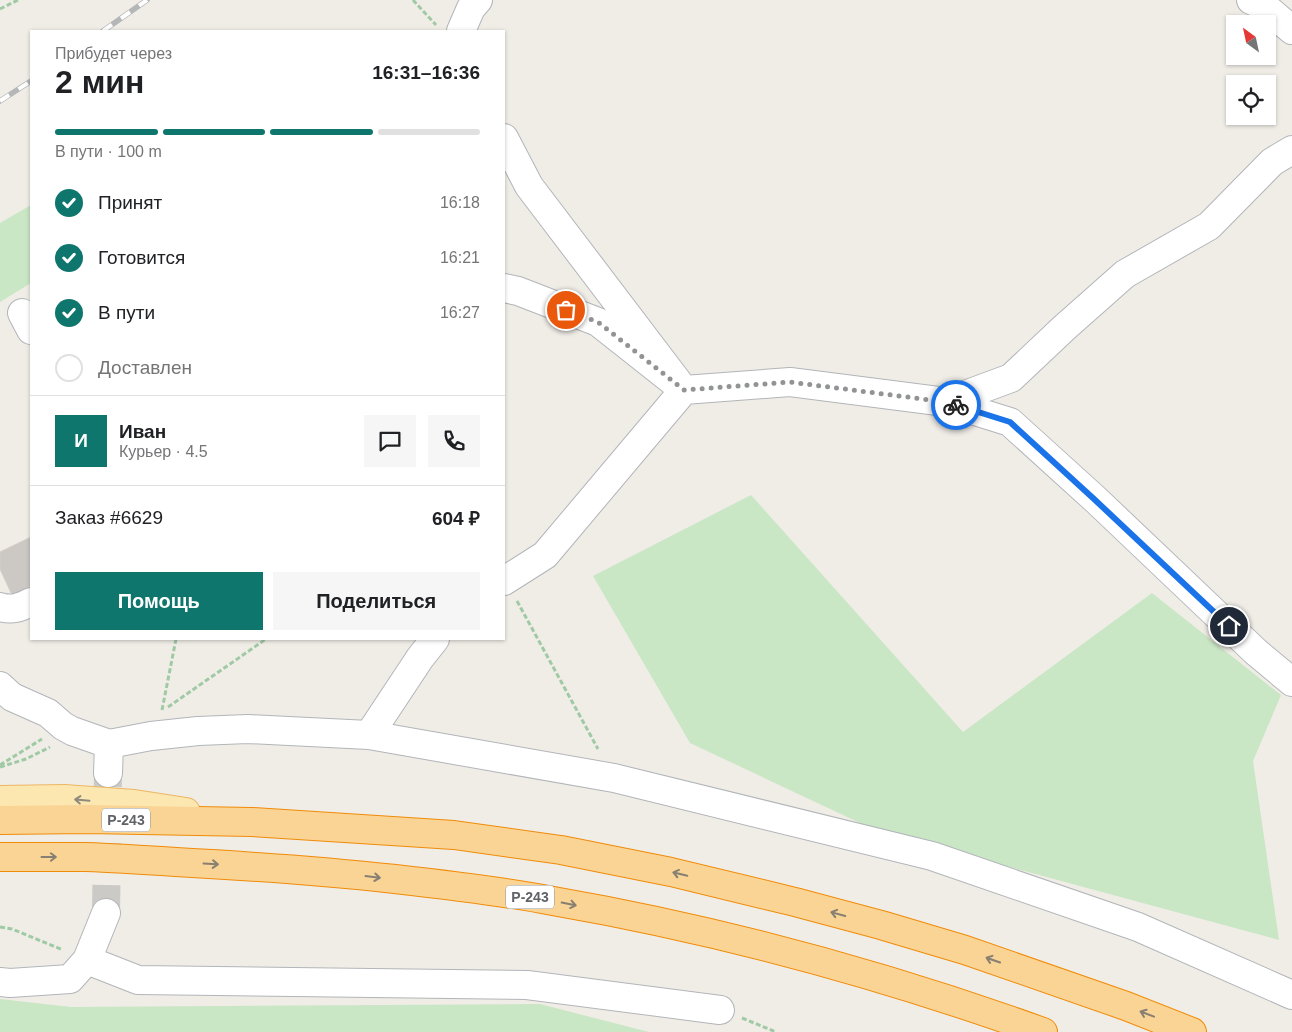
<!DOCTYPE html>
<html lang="ru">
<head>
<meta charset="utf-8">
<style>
  body { margin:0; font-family:Helvetica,sans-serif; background:#f6f6f6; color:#202124; height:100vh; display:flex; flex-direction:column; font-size:19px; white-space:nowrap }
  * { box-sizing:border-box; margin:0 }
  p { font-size:16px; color:#757577 }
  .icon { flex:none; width:28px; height:28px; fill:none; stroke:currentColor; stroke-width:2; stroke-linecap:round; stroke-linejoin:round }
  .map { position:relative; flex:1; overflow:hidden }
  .drawer { position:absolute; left:30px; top:30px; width:475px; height:610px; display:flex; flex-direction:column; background:#fff; border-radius:0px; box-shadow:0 1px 4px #0004 }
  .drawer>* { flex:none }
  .needle { width:32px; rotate:327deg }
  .buttons { position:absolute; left:1226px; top:15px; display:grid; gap:10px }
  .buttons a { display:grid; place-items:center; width:50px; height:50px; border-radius:0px; background:#fff; box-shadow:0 1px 4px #0004; font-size:25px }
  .pin { position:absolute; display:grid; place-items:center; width:42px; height:42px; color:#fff; margin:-21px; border:2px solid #fff; border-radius:50%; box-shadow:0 1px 5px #0007 }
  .courier { position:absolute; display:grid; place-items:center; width:50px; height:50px; margin:-25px; border:4px solid #1a73e8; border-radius:50%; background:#fff; color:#222; box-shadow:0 1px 6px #0007 }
  .overview em { font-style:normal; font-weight:600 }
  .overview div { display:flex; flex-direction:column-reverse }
  .overview { display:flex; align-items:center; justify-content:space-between; height:85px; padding:0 25px }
  h1 { font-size:32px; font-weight:600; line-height:38px }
  .bar { display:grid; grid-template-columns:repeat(4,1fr); gap:8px 5px; align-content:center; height:60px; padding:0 25px }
  .bar i { height:6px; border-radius:4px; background:#e0e0e0 }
  .bar .on { background:#0f766e }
  .bar p { grid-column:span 4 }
  .line { display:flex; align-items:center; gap:12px; padding:0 25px; border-top:1px solid #e0e0e0 }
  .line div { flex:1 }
  .round { display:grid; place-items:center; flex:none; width:52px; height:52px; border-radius:0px; background:#f6f6f6 }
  ol { padding:0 25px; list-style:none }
  li { display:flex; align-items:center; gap:15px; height:55px }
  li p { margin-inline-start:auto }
  li .icon { padding:5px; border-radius:50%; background:#0f766e; color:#fff; stroke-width:4 }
  li:last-child { color:#757577 }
  li i { width:28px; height:28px; border:2px solid #e0e0e0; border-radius:50% }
  .primary-button { display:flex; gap:10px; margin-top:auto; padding:10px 25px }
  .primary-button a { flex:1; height:58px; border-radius:0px; background:#0f766e; color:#fff; font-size:20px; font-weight:600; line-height:58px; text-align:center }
  .primary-button a+a { background:#f6f6f6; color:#202124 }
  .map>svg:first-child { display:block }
</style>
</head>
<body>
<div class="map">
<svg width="1292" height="1032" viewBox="0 0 1292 1032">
  <rect width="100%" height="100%" fill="#f0ede7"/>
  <!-- green -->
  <path fill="#c9e6c5" d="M31 205V283L0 302V223Z
    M751 495 963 732 1152 593 1281 695 1253 761 1279 940 877 831 690 743 593 576Z
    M0 999 71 1007 540 1004 649 1032H0Z"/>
  <!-- building -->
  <path fill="#ccc8c4" stroke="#d5cec6" d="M31 537V586L12 595 0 569V552Z"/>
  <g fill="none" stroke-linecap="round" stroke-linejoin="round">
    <!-- minor-tunnel -->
    <path stroke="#cccac7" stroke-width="28" stroke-dasharray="28 14" stroke-linecap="butt" d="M106 913 108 773"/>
    <!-- minor casing -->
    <g stroke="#b2b5b9" stroke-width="30">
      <path id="minor" d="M1251 0 1264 6 1292 30
        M461 31 471 8 478 0
        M504 138 529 186 684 390 545 555 504 581
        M504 288 518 291 598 322 684 390 790 382 946 402 1010 422 1095 499 1256 652 1292 682
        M22 313 31 330
        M946 402 1011 378 1064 328 1125 274 1209 226 1272 162 1292 150
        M0 607C12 611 21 607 31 602
        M0 686 12 697 48 713 63 726 72 731 109 744 151 736 198 731 248 729 369 735 614 778 932 856 1138 927 1292 995
        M369 735 420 658 435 639
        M108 773 109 744
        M87 960 138 980 527 985 720 1010
        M0 982 10 983 70 979 87 960 106 913"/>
    </g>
    <!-- major casing -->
    <g stroke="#edb663" stroke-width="30">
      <path id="major" d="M0 800 64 799 134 804 186 812"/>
    </g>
    <!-- highway casing -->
    <g stroke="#f08b08" stroke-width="30">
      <path id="highway" d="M0 820 87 819 252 822 454 835 561 850 671 872 795 902 881 925 965 950 1126 1006 1192 1032
        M0 857C28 857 57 857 86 857 116 858 146 860 176 862 249 866 322 871 395 879 448 885 501 891 553 901 720 930 884 975 1043 1032"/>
    </g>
    <!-- path -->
    <path stroke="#a0caa6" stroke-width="3" stroke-dasharray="5 2.5" stroke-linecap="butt" d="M413 0 436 25
      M0 9 18 0
      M517 601 598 749
      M168 707 266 639
      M162 710 176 639
      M0 765 42 739
      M0 767 26 759 50 747
      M0 927 12 929 63 950
      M742 1018 776 1032"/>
    <!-- minor -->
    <use href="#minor" stroke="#fff" stroke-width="28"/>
    <!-- major -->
    <use href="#major" stroke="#fce7b0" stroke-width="28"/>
    <!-- highway -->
    <use href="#highway" stroke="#fad495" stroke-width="28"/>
    <!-- rail casing -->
    <g stroke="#b5b6b7" stroke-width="5.5">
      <path id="rail" d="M103 31 147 0
        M0 101 31 81"/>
    </g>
    <!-- rail -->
    <use href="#rail" stroke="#fff" stroke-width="4" stroke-dasharray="11" stroke-linecap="butt"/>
  </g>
  <!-- one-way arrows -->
  <defs><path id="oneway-shaft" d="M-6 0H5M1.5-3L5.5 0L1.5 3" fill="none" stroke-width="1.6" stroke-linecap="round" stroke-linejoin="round" transform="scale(1.25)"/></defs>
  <use stroke="#8e8b7d" href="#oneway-shaft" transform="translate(82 800) rotate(-175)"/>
  <g stroke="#867f72">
    <use href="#oneway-shaft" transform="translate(49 857)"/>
    <use href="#oneway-shaft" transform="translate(211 864) rotate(3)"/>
    <use href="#oneway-shaft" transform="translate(680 874) rotate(-167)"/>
    <use href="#oneway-shaft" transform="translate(373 877) rotate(7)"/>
    <use href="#oneway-shaft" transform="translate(569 904) rotate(11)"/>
    <use href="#oneway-shaft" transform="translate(838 914) rotate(-165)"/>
    <use href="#oneway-shaft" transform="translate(993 960) rotate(-161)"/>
    <use href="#oneway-shaft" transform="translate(1147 1014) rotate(-159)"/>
  </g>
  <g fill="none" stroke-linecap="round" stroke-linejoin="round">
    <!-- done -->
    <path stroke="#929394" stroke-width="5" stroke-dasharray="0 9" d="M566 310 598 322 684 390 790 382 946 402 956 405"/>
    <!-- route -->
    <path stroke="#1a73e8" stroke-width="6" d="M956 405 1010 422 1094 499 1229 626"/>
  </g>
  <g text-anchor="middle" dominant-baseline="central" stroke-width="4" stroke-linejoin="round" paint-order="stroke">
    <!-- shield labels -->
    <g fill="#fff" stroke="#8f9295" stroke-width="1">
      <rect x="102" y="808.5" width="48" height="23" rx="4"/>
      <rect x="506" y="885.5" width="48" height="23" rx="4"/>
    </g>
    <g font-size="14" font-weight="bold" fill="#5f6367">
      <text x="126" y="820">Р-243</text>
      <text x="530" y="897">Р-243</text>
    </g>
  </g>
</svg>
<div class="buttons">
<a><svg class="needle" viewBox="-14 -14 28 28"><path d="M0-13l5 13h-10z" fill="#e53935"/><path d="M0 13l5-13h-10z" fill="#757577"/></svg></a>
<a><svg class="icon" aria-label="locate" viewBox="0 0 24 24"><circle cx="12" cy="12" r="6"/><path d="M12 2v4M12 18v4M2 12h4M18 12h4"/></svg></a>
</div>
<div class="pin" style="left:566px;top:310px;background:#ea580c"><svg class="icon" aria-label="bag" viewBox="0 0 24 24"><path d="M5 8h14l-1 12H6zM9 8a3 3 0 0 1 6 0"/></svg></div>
<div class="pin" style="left:1229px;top:626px;background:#1f2937"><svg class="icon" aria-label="home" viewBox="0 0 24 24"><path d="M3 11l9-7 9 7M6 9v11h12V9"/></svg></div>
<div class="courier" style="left:956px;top:405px"><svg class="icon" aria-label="bike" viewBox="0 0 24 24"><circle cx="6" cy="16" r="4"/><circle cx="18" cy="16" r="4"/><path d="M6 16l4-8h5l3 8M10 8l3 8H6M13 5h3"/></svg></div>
<section class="drawer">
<div class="overview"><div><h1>2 мин</h1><p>Прибудет через</p></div><em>16:31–16:36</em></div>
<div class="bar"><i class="on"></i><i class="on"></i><i class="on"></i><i></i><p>В пути · 100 m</p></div>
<ol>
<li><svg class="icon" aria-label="check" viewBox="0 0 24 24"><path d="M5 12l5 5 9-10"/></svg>Принят<p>16:18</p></li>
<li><svg class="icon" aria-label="check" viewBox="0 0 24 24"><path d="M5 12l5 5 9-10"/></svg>Готовится<p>16:21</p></li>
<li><svg class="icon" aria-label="check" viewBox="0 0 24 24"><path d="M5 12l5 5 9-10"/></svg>В пути<p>16:27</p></li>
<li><i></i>Доставлен</li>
</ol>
<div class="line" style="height:90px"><b class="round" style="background:#0f766e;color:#fff">И</b><div><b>Иван</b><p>Курьер · 4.5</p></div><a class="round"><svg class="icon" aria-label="chat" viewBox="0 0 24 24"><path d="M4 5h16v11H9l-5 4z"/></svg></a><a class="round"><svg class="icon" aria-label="phone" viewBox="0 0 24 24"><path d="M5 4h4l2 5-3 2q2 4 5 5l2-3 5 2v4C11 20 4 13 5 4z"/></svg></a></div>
<div class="line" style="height:65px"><div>Заказ #6629</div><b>604 ₽</b></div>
<div class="primary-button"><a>Помощь</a><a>Поделиться</a></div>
</section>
</div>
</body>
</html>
